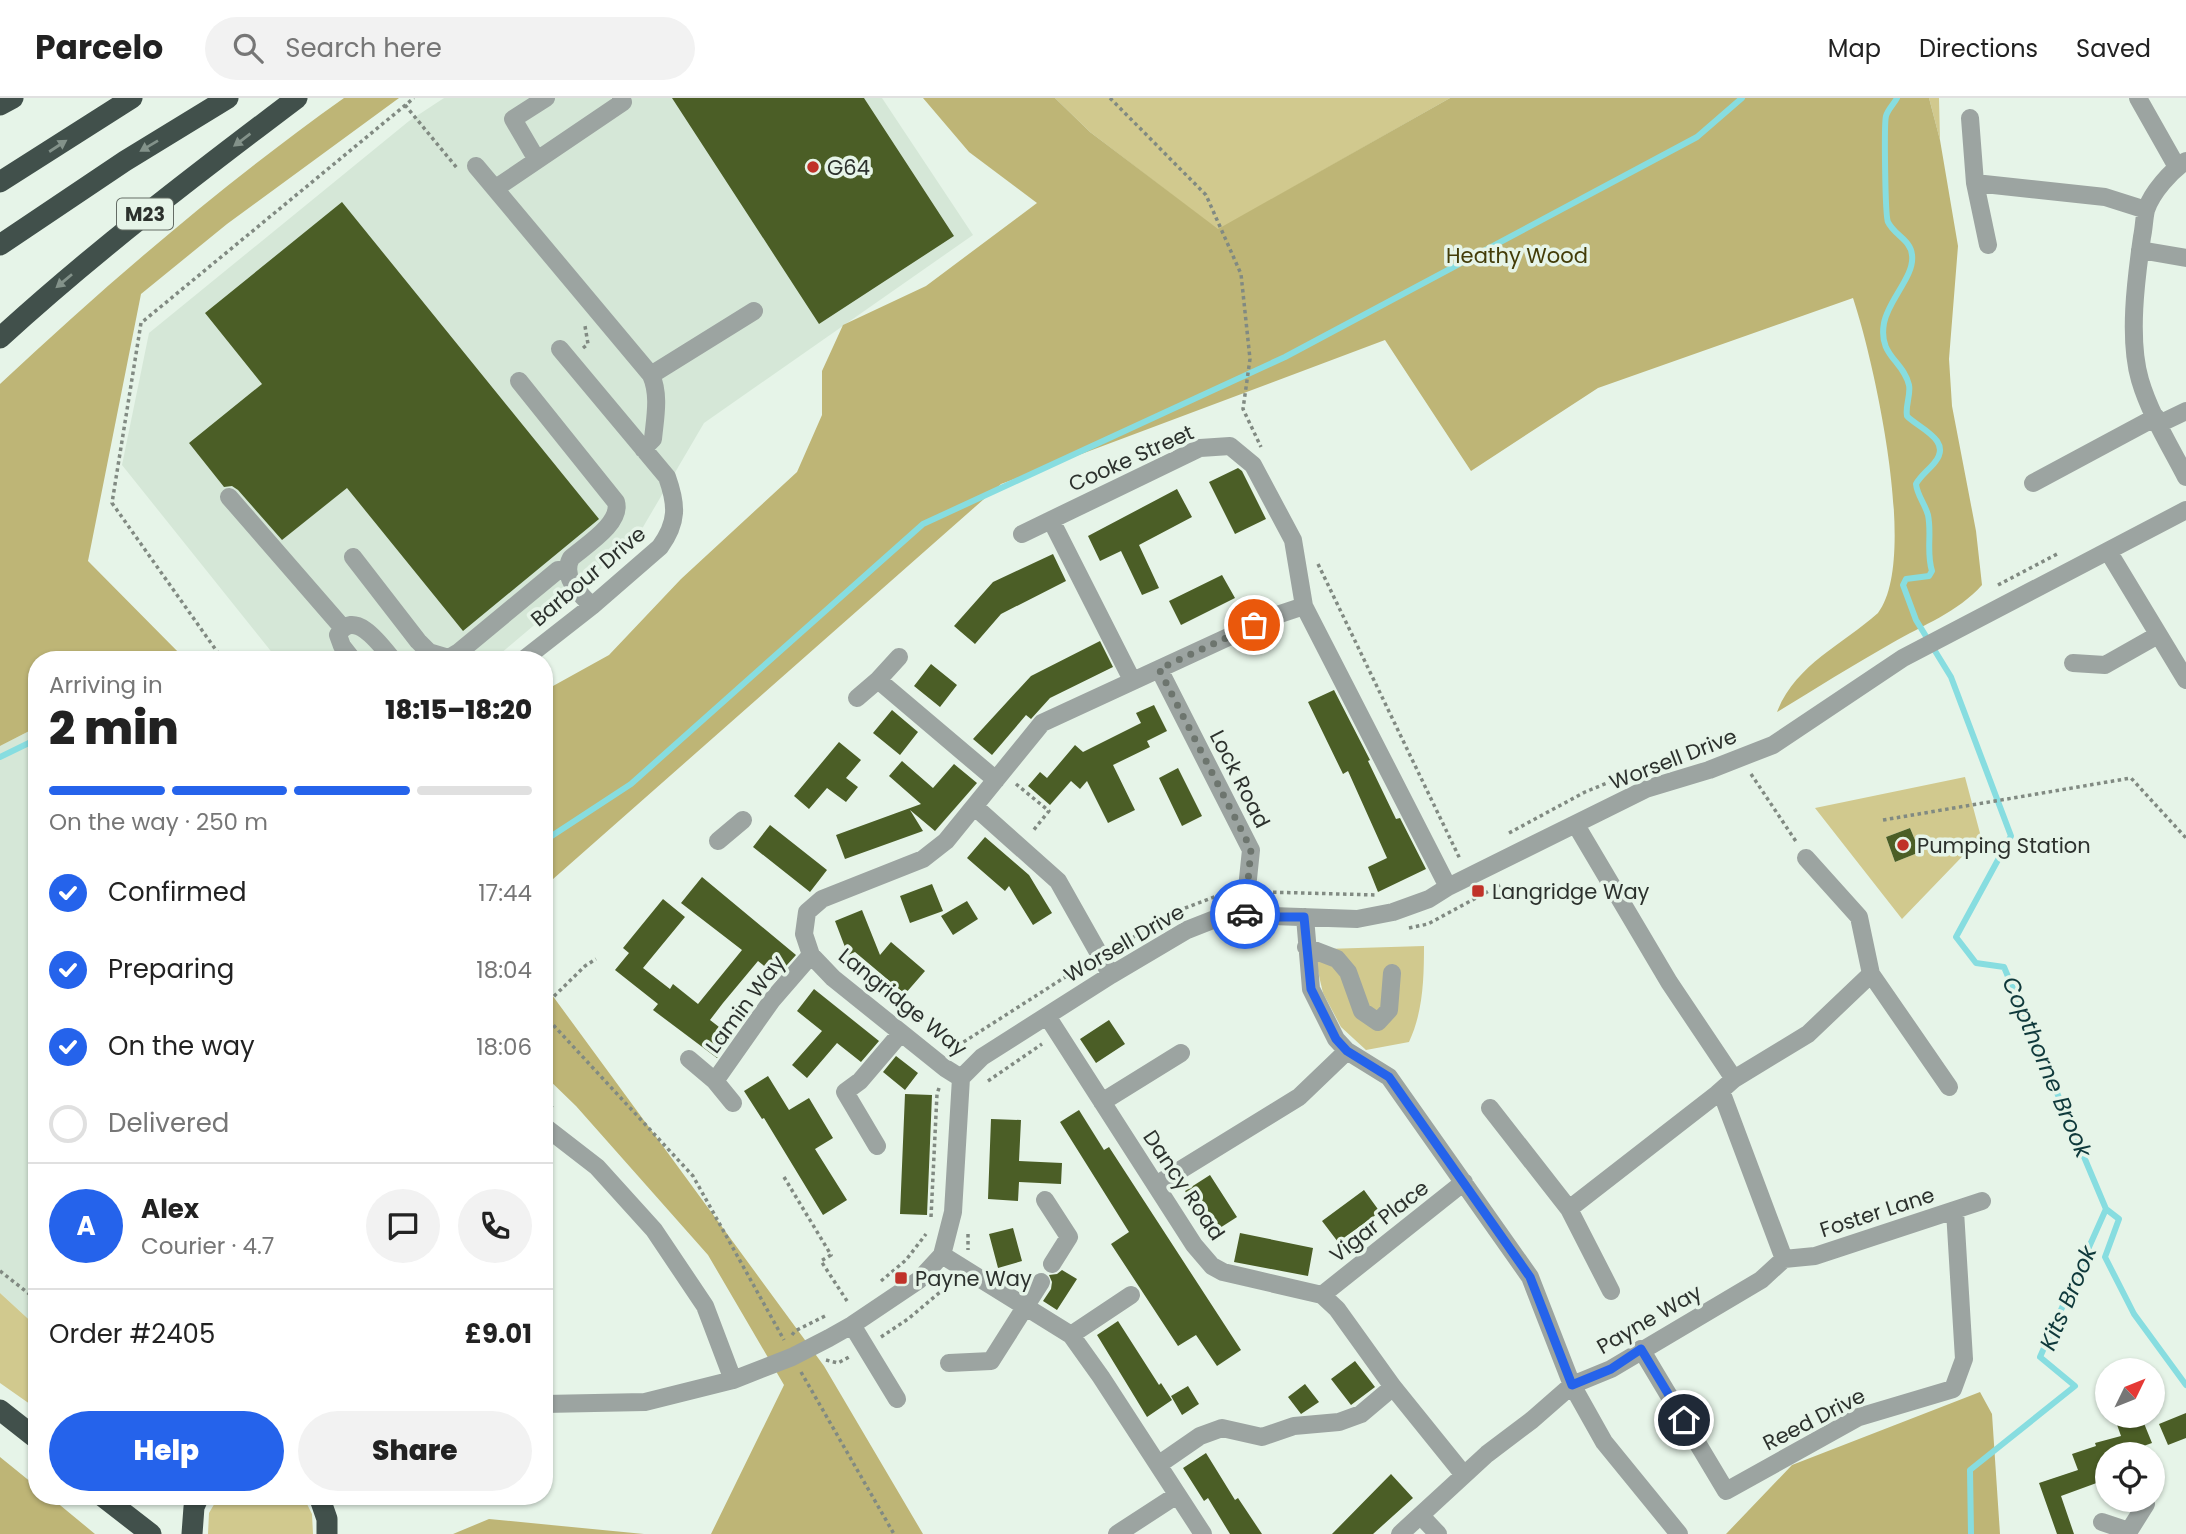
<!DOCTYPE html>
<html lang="en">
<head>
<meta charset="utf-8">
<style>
  body { margin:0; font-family:Poppins,sans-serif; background:#f2f2f2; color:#222; height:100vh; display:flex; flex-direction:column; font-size:26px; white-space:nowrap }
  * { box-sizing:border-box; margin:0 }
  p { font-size:23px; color:#767676 }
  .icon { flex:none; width:38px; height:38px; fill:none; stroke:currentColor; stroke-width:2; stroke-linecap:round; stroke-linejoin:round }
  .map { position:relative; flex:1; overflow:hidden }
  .drawer { position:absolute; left:28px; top:553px; width:525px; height:854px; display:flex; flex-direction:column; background:#fff; border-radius:28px; box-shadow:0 2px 5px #0004 }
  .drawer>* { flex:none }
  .needle { width:46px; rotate:47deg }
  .buttons { position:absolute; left:2095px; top:1260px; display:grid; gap:14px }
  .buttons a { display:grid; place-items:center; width:70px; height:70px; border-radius:50%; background:#fff; box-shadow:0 2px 5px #0004; font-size:35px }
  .pin { position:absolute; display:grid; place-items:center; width:60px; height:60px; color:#fff; margin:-30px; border:4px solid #fff; border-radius:50%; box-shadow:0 2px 7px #0007 }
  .courier { position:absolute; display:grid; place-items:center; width:70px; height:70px; margin:-35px; border:5px solid #2563eb; border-radius:50%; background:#fff; color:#222; box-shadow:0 2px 9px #0007 }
  .summary em { font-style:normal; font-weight:800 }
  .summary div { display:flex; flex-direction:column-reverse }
  .summary { display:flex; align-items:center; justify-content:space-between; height:119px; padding:0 21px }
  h1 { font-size:46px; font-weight:800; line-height:52px }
  .bar { display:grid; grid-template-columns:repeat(4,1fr); gap:10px 7px; align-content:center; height:84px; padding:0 21px }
  .bar i { height:9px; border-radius:5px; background:#e0e0e0 }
  .bar .selected { background:#2563eb }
  .bar p { grid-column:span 4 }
  .line { display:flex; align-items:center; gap:18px; padding:0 21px; border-top:2px solid #e0e0e0 }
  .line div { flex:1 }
  .round { display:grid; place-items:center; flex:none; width:74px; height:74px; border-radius:37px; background:#f2f2f2 }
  ol { padding:0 21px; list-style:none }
  li { display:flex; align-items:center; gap:21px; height:77px }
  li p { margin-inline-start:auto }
  li .icon { padding:7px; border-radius:50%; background:#2563eb; color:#fff; stroke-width:4 }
  li:last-child { color:#767676 }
  li i { width:38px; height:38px; border:4px solid #e0e0e0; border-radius:50% }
  .action { display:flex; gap:14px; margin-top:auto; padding:14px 21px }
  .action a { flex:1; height:80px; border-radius:42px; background:#2563eb; color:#fff; font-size:28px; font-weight:800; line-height:80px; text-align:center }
  .action a+a { background:#f2f2f2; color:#222 }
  header { display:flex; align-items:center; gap:42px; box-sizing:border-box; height:98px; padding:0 35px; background:#fff; border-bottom:2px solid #e0e0e0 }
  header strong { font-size:33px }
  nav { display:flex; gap:38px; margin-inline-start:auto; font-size:24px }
  .search { width:490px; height:63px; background:#f2f2f2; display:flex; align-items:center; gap:18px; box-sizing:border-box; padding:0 24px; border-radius:38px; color:#767676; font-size:26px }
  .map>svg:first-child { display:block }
</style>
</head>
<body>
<header>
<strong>Parcelo</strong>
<div class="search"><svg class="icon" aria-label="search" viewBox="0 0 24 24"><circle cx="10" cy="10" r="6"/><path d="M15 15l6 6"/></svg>Search here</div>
<nav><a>Map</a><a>Directions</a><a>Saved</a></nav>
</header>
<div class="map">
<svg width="2186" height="1436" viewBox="0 0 2186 1436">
  <rect width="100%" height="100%" fill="#e6f4e8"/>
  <!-- built -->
  <path fill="#d5e7d7" d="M444 0H882L973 137 704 325 636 441 493 562H278L122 367 149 235 409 23Z
    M37 629V1229L0 1195V648Z"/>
  <!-- green -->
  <path fill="#d1c98e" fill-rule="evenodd" d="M1055 0H1450L1218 132 1090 34Z
    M1929 0H1939L1940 42Z
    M1965 679 1981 739 1902 821 1815 710ZM1910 730 1920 754 1895 764 1886 739Z
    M1424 848C1424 881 1423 914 1409 944L1366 952 1341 929 1323 895 1314 856 1325 851Z
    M0 1195 37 1229V1311L0 1285Z
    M219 1398H303L312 1416 313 1436H208L209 1415Z"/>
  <!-- forest -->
  <path fill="#beb576" d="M344 0H399L227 126 141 196 88 463 186 562H37V629L0 648V286C109 184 223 86 344 0Z
    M923 0H1055L1090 34 1218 131 1450 0H1929L1940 42 1958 148 1949 261 1952 308 1976 433 1982 487C1958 514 1923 527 1892 545 1853 567 1815 591 1777 614 1795 567 1842 547 1878 515 1919 461 1874 263 1853 200L1598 290 1471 373 1385 242 1001 386 544 789V593L609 557 681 481 797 374 822 317V273L843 227 926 188 1037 105 969 54Z
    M544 886 824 1268 923 1436H711L784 1287 708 1157 576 1008 544 977Z
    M1980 1294 1992 1316 2000 1436H1726L1792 1367Z
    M0 1359 37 1389V1398H49L95 1436H0Z
    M489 1421 644 1436H453Z"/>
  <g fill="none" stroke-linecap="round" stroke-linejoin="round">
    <!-- stream -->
    <path stroke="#87dde0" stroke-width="6" d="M1897 0C1894 6 1888 11 1886 18 1884 25 1885 118 1888 124 1894 137 1911 142 1912 157 1915 178 1888 202 1884 225 1878 258 1903 262 1909 287 1911 297 1905 308 1907 318 1918 330 1953 342 1935 364 1929 372 1921 377 1916 386 1917 397 1925 406 1928 417 1932 436 1926 454 1932 473L1929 478 1906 481 1903 487 1916 522 1951 579 2011 738 1956 839 1976 865 2004 869 2106 1111 2119 1121 2105 1159 2134 1216 2186 1287
      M0 659 37 641
      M544 743 631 686 923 426 1285 259 1697 39 1742 0
      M1971 1436 1970 1372 2075 1288 2040 1259 2106 1111"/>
  </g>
  <!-- building -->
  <path fill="#4b5e26" d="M672 0H864L954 138 819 226Z
    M342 104 599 421 463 533 347 390 282 442 238 392 232 388 224 389 189 345 262 286 205 215Z
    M1238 370 1242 373 1266 421 1235 436 1209 384Z
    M1177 391 1192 419 1139 447 1159 490 1142 497 1121 453 1100 463 1088 438Z
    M1053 456 1066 483 1001 516 975 546 954 528 993 484Z
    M1222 477 1235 500 1181 527 1169 503Z
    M1100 543 1113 569 1050 600 1031 621 1026 617 992 657 973 641 1031 578Z
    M931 566 957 587 940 609 914 588Z
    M1334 592 1370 662 1368 663 1396 721 1400 720 1426 771 1378 794 1368 769 1387 760 1348 673 1343 676 1308 604Z
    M1154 607 1167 633 1147 643 1150 649 1113 667 1135 712 1108 725 1087 683 1080 691 1071 683 1050 707 1028 688 1040 674 1047 680 1075 647 1083 654 1141 625 1136 615Z
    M892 612 918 634 900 657 873 635Z
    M839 644 861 662 846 680 858 689 846 704 827 690 809 711 794 698Z
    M902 663 933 690 954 666 977 685 935 733 910 712 923 733 845 761 836 737 921 706 889 678Z
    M1178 670 1202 718 1182 728 1159 680Z
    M770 727 827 772 810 794 753 749Z
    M1910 730 1920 754 1895 764 1886 739Z
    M985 739 1029 777 1052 815 1033 827 1009 788 1005 793 967 760Z
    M702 779 796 857 777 878 758 863 723 905 710 922 732 939 717 960 653 912 658 906 615 872 629 855 623 850 663 801 685 819 643 870 670 891 673 886 698 906 742 852 681 805Z
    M932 786 943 813 910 825 900 798Z
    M967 803 978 821 953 837 941 818Z
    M862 812 880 857 891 844 925 873 905 896 855 854 848 857 835 823Z
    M814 891 879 943 861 964 837 945 807 980 792 967 822 933 797 913Z
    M1109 922 1125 946 1096 965 1080 941Z
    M896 958 918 975 905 992 883 974Z
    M768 978 789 1012 809 1000 833 1040 815 1051 847 1102 823 1117 764 1020 762 1021 744 993Z
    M905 996 932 997 927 1117 900 1116Z
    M1079 1012 1104 1052 1109 1049 1241 1252 1217 1268 1196 1237 1178 1248 1111 1146 1129 1134 1060 1024Z
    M991 1021 1021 1022 1019 1063 1062 1065 1061 1086 1019 1084 1018 1103 988 1101Z
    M1210 1077 1237 1119 1212 1135 1185 1093Z
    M1364 1092 1380 1114 1338 1144 1322 1123Z
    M1013 1130 1022 1163 998 1170 989 1136Z
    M1240 1135 1313 1150 1308 1178 1234 1164Z
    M1062 1172 1077 1181 1057 1212 1043 1203 1051 1191 1052 1184 1049 1177 1057 1176Z
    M1118 1223 1159 1287 1161 1285 1172 1302 1147 1319 1097 1237Z
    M1355 1263 1375 1289 1351 1307 1331 1281Z
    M1305 1286 1319 1304 1301 1316 1288 1299Z
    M1188 1288 1199 1306 1182 1317 1171 1298Z
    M2186 1315V1340L2168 1347 2159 1326Z
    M2123 1318H2141L2152 1345 2121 1356H2107V1375L2100 1377 2102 1383 2061 1398 2074 1436H2057L2039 1385 2078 1372 2072 1356 2096 1348 2095 1345 2121 1338 2115 1321Z
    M1206 1355 1235 1402 1238 1400 1262 1436H1230L1208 1400 1204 1403 1183 1370Z
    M1391 1376 1413 1400 1373 1436H1332Z"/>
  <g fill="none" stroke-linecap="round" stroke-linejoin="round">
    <!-- path -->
    <path stroke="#818a82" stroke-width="3.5" stroke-dasharray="3.5 3.5" stroke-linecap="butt" d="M1110 0 1206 97 1241 176 1250 261 1243 311 1261 349
      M405 7 457 70
      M583 250 588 246 585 228
      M1318 466 1460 761
      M1998 487 2059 455
      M223 562 112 405 141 225 414 0
      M1751 676 1797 745
      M1016 686 1049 713 1032 734
      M1883 722 2131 680 2186 740
      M1509 735 1585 694 1617 681 1621 682
      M1266 794 1377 797
      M1185 810 1230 793
      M1409 830 1428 826 1500 787
      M1115 849 1148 831
      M544 908 585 868 596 861
      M544 917 693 1078 784 1242
      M955 955 962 945 1084 867
      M988 983 1042 946
      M544 1004 554 1011
      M784 1079 831 1157 821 1163 849 1206
      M931 1119 937 996 940 987
      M968 1136V1152
      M0 1173 37 1202
      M881 1183 906 1162 926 1136
      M792 1237 795 1233 827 1217
      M881 1239 908 1221 952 1184
      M826 1262 838 1265 851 1258
      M801 1274 894 1436"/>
    <!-- minor -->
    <path stroke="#9ca4a1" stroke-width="18" d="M2138 0 2177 69
      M1970 20 1975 85 1988 147
      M537 62 513 21 546 0
      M2186 63C2171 73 2152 94 2146 112 2144 120 2144 130 2142 139 2136 181 2128 241 2140 282 2150 316 2170 348 2186 379
      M476 68 651 277C660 297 655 320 653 341L643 351
      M1975 85 2105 99 2146 112
      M496 90 623 4 621 0
      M2140 152 2186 160
      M651 277 754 213
      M519 283 616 404C622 425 586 447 571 460 561 479 579 495 592 508
      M2159 326 2186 313
      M2033 385 2156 319
      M229 399 342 529
      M1051 422 1132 582
      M1022 436 1200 350 1230 348 1253 367 1293 442 1304 508 1448 789
      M2108 453 2186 582
      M353 459 418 543 429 554 449 560 459 554 558 472H567
      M353 562 342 548 338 537C354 509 381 547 393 562
      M523 562 592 508 660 449C678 424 677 407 667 379L560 251
      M2073 565 2105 567 2158 537
      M1159 571 1251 752 1244 819
      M878 582 996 682
      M857 600 878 582 899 559
      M975 709 1058 783 1111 877
      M1576 727 1669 884 1734 981
      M718 743 743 722
      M1305 819 1311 891 1336 941 1347 953 1389 979 1530 1179 1572 1287 1604 1344 1679 1436
      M1306 849 1337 861 1348 874 1362 913 1378 924 1389 912 1392 875
      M1871 876 1949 989
      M1047 918 1194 1147 1212 1168 1223 1174 1322 1197 1337 1211 1393 1289 1464 1377
      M689 961 715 983 733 1005
      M961 980 945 970 833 880 811 857 804 836 807 814 822 801 923 761 946 743 1042 625 1274 518 1304 508
      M715 983 772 902 811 857
      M1102 1004 1181 955
      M1490 1010 1569 1111 1611 1193
      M544 1028 597 1069 654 1132 705 1208 733 1282
      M877 1048 845 994 860 983 901 935
      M1156 1087 1299 999 1347 953
      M1045 1102 1069 1139 1052 1166
      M1569 1111 1717 996 1734 981 1808 936 1871 876 1859 819 1806 760
      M942 1157 1071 1237 1101 1279 1203 1436
      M1784 1161 1815 1158 1982 1103
      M1322 1197 1464 1084
      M852 1227 897 1301
      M1071 1237 1131 1197
      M1641 1251 1726 1393 1859 1319 1953 1291 1964 1261 1955 1113
      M949 1265 991 1263 1041 1184
      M544 1306 645 1304 733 1282 792 1259 829 1240 852 1227 919 1182 942 1157 953 1114 961 980 982 959 1111 877 1187 832 1215 821 1272 818 1357 821 1393 814 1429 801 1448 789 1646 691 1709 672 1773 647 1903 560 2186 412
      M1158 1367 1200 1338 1222 1330 1262 1339 1294 1328 1339 1324 1361 1316 1393 1289
      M1421 1418 1438 1436
      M2102 1424 2129 1433 2146 1406
      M1117 1436 1177 1397
      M1400 1436 1487 1356 1532 1322 1572 1287 1611 1271 1761 1182 1784 1161 1721 993"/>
    <!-- highway -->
    <path stroke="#41504b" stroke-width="21" d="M0 7 13 0
      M0 84 132 0
      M0 147 125 63 228 0
      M0 240C94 154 195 77 297 0
      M0 1312 37 1341
      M102 1398 151 1436
      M319 1398 327 1421V1436
      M192 1436 194 1409 199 1398"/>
  </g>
  <!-- one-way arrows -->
  <defs><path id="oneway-solid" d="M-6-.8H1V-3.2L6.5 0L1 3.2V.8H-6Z" transform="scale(1.75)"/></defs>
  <g fill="#83928a">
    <use href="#oneway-solid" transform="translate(242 42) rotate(143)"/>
    <use href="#oneway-solid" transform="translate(58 48) rotate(-33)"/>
    <use href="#oneway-solid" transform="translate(149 48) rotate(149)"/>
    <use href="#oneway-solid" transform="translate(64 183) rotate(140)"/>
  </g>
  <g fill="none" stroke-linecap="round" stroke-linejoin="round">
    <!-- done -->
    <path stroke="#6d756e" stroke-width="7" stroke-dasharray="0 12.6" d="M1245 816 1251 751 1159 571 1254 527"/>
    <!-- route -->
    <path stroke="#2563eb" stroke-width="9" d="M1245 816 1244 819H1304L1311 891 1336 941 1347 953 1389 979 1530 1179 1572 1287 1611 1271 1641 1251 1684 1322"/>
  </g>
  <!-- markers -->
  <g fill="#c03229" stroke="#e6f4e8" stroke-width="2.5">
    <circle cx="813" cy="69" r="7"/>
    <circle cx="1903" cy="747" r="7"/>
    <rect x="1471" y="786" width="14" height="14" rx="3.5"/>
    <rect x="894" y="1173" width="14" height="14" rx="3.5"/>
  </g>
  <g text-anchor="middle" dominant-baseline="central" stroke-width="7" stroke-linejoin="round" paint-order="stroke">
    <!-- shield labels -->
    <rect fill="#e6f4e8" stroke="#646c65" stroke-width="2" x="117" y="100.5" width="56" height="31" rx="5"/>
    <g font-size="19" font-weight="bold" fill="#2c312d">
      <text x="145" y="116">M23</text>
    </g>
    <!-- poi labels -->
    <g font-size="21" fill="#2c312d" stroke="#e6f4e8" text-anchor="start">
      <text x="827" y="69">G64</text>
      <text x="1917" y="747">Pumping Station</text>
      <text x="1492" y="793">Langridge Way</text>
      <text x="915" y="1180">Payne Way</text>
    </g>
    <!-- park labels -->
    <g font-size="21" fill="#433c08" stroke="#e6f4e8">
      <text x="1517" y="157">Heathy Wood</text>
    </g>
    <!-- street labels -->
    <g font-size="21" fill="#2c312d" stroke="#e6f4e8">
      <text transform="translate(1131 360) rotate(-24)">Cooke Street</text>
      <text transform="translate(588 478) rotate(-40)">Barbour Drive</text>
      <text transform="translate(1673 661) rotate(-21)">Worsell Drive</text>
      <text transform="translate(1240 681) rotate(63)">Lock Road</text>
      <text transform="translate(1124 845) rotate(-30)">Worsell Drive</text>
      <text transform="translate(903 904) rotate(39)">Langridge Way</text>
      <text transform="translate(745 906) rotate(-53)">Lamin Way</text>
      <text transform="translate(1184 1087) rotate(56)">Dancy Road</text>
      <text transform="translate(1877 1114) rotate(-18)">Foster Lane</text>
      <text transform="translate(1379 1123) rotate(-38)">Vigar Place</text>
      <text transform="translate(1649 1221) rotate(-30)">Payne Way</text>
      <text transform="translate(1814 1321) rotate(-27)">Reed Drive</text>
    </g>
    <!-- water labels -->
    <g font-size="23" font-style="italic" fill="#0f393b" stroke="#e6f4e8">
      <text transform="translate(2047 969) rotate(67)">Copthorne Brook</text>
      <text transform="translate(2068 1200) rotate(-67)">Kits Brook</text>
    </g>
  </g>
</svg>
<div class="buttons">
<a><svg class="needle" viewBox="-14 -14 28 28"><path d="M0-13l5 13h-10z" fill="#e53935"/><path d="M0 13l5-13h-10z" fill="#767676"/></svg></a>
<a><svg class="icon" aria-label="locate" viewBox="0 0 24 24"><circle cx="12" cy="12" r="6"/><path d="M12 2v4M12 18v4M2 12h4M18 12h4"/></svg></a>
</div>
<div class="pin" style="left:1254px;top:527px;background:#ea580c"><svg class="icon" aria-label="bag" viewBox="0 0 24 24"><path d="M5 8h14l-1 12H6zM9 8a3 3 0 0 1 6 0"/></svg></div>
<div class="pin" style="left:1684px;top:1322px;background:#1f2937"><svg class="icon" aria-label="home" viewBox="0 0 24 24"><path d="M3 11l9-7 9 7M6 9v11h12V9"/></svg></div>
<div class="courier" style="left:1245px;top:816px"><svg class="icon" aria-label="car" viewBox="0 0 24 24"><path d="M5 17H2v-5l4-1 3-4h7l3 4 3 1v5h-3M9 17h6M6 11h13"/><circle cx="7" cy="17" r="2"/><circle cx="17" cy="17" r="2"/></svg></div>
<section class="drawer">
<div class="summary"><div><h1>2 min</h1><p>Arriving in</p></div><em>18:15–18:20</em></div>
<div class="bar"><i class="selected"></i><i class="selected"></i><i class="selected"></i><i></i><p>On the way · 250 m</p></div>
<ol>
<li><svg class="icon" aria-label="check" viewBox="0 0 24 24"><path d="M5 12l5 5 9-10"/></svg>Confirmed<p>17:44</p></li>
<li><svg class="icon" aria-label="check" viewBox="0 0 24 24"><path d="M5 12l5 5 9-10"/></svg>Preparing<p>18:04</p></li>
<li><svg class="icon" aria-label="check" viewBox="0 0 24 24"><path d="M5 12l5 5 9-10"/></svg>On the way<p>18:06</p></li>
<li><i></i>Delivered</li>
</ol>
<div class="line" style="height:126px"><b class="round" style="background:#2563eb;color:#fff">A</b><div><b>Alex</b><p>Courier · 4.7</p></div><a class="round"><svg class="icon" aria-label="chat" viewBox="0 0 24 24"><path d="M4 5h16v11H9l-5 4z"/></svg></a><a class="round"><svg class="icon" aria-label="phone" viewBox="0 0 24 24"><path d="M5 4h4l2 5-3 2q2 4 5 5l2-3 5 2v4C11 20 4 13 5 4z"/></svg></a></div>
<div class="line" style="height:91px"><div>Order #2405</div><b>£9.01</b></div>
<div class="action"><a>Help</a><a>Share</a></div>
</section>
</div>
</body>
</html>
